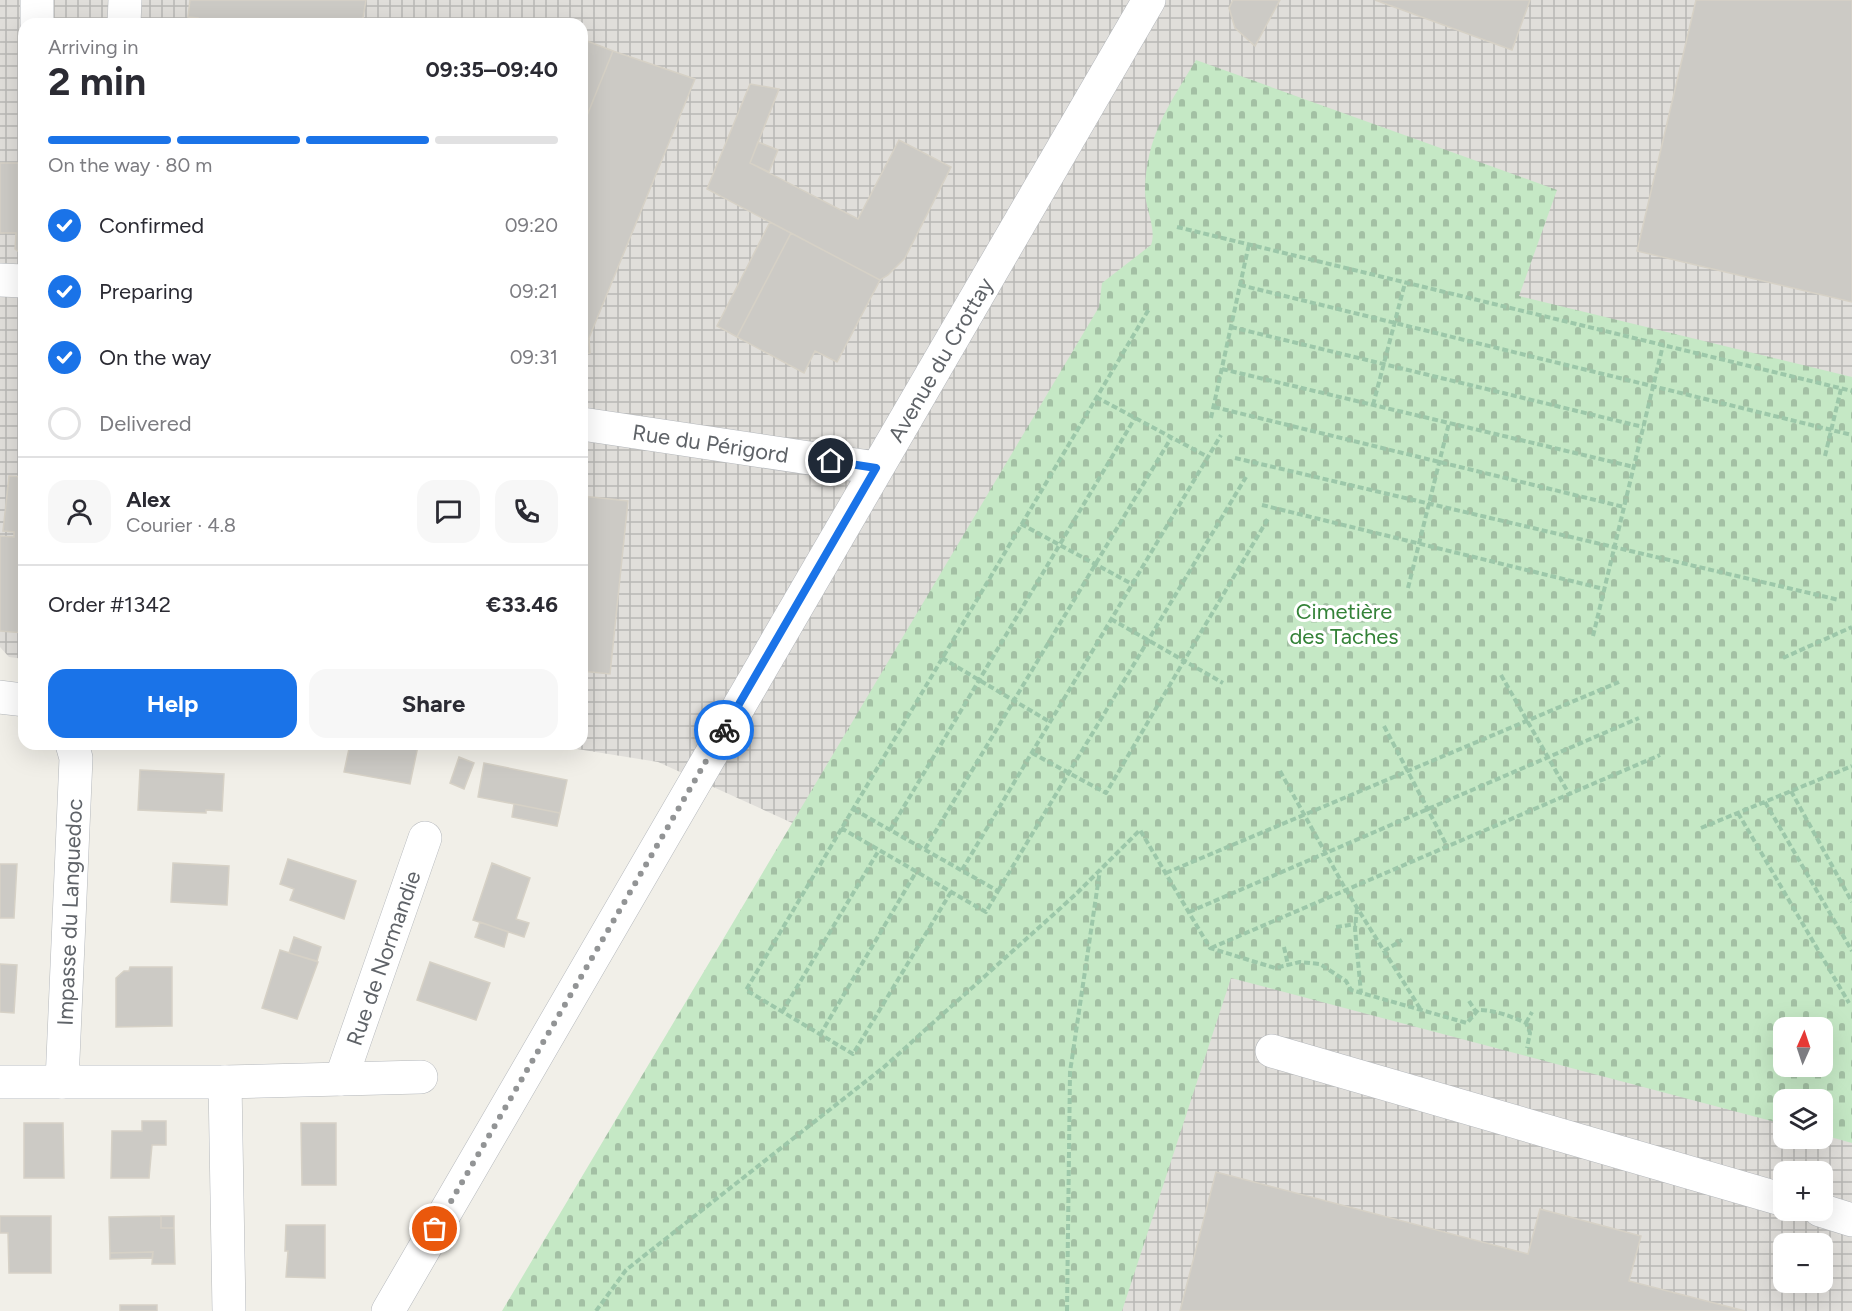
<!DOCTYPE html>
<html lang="en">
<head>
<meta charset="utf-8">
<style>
  body { margin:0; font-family:Figtree,sans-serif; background:#f7f7f7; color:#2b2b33; height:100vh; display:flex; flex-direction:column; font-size:22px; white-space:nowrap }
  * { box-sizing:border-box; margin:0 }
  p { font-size:20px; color:#7c7c81 }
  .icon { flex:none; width:33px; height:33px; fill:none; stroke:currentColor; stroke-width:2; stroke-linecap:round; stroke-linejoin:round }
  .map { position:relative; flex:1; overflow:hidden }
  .panel { position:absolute; left:18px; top:18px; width:570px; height:732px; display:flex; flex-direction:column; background:#fff; border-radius:18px; box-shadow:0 6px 24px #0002 }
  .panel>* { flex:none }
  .needle { width:39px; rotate:3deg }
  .fabs { position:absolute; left:1773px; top:1017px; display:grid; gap:12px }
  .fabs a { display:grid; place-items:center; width:60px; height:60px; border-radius:12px; background:#fff; box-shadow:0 6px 24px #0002; font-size:30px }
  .pin { position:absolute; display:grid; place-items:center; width:51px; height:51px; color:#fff; margin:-26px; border:3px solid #fff; border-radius:50%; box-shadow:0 2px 6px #0007 }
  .courier { position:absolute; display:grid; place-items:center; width:60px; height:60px; margin:-30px; border:4px solid #1a73e8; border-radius:50%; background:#fff; color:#222; box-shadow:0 2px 8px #0007 }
  .overview em { font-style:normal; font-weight:700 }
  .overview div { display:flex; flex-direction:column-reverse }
  .overview { display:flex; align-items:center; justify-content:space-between; height:102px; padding:0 30px }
  h1 { font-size:39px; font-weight:700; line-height:45px }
  .bar { display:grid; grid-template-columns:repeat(4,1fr); gap:9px 6px; align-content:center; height:72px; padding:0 30px }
  .bar i { height:8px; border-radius:4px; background:#e1e1e2 }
  .bar .selected { background:#1a73e8 }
  .bar p { grid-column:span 4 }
  .line { display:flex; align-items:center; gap:15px; padding:0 30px; border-top:2px solid #e1e1e2 }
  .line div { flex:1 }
  .round { display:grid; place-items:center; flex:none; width:63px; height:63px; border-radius:18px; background:#f7f7f7 }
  ol { padding:0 30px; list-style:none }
  li { display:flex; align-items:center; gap:18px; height:66px }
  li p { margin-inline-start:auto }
  li .icon { padding:6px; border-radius:50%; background:#1a73e8; color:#fff; stroke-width:4 }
  li:last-child { color:#7c7c81 }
  li i { width:33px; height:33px; border:3px solid #e1e1e2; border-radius:50% }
  .button { display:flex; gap:12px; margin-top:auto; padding:12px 30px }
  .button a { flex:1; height:69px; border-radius:18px; background:#1a73e8; color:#fff; font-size:24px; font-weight:700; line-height:69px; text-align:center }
  .button a+a { background:#f7f7f7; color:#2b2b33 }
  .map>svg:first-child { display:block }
</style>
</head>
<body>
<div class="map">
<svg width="1852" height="1311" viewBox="0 0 1852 1311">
  <defs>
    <pattern id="industrial-grid" width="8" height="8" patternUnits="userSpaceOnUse" patternTransform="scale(1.5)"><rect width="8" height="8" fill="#e0deda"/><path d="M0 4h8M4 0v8" fill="none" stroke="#b9b8b5"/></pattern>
    <pattern id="cemetery-stones" width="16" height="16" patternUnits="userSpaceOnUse" patternTransform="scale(1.5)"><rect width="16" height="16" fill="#c5e8c5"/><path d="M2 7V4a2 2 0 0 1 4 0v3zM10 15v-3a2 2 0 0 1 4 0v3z" fill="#a3c0a4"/></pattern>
  </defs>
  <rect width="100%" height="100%" fill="#f1efe8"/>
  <!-- industrial -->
  <path fill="url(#industrial-grid)" fill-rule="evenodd" d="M0 0H1852V1311H512L810 831 658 762 546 744H582V24H24V659L9 657 0 647ZM1784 1028H1822V1066H1784ZM1784 1100H1822V1138H1784ZM1784 1172H1822V1210H1784ZM1784 1244H1822V1282H1784Z"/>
  <!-- cemetery -->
  <path fill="url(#cemetery-stones)" fill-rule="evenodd" d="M1196 60 1557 190 1519 296 1852 377V1143L1823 1135 1822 1100H1784L1783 1124 1231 978 1122 1311H502L1099 307 1102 283 1151 245C1157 229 1145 208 1145 191 1146 136 1169 105 1196 60ZM1784 1028H1822V1066H1784Z"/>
  <!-- building -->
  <path fill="#cccac5" stroke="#d6d1c6" stroke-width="1.5" d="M190 0H366L362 24H198V18L188 17Z
    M1233 0H1280L1255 46 1235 28 1229 8Z
    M1375 0H1530L1512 50Z
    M1696 0H1852V302L1637 251Z
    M582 39 613 51 582 128Z
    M613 51 695 79 589 338 590 353 582 354V128Z
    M750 84 779 89 750 163 858 219 899 140 951 167 905 258 888 275 880 280 707 189Z
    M758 142 778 150 769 172 750 163Z
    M0 163H24V256L15 249 16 233H0Z
    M770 222 791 233 737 337 717 326Z
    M791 233 880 280 837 362 815 351 804 373 737 337Z
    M9 476 24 477V633L0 631V536L14 537V532L3 531Z
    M582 496 628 501 610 674 582 671Z
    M350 744 418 746 410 784 344 772Z
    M459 757 474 763 464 789 450 783Z
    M484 763 567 780 560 813 478 797Z
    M140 770 224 774 222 811 206 810V813L138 810Z
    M514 804 560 813 557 826 512 817Z
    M288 859 356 881 344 919 290 900 294 889 280 884Z
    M173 863 229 866 227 905 171 902Z
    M492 863 530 878 516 919 529 923 524 937 473 920Z
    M0 864H17L14 918H0Z
    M480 922 508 932 504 947 475 937Z
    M294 937 321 947 317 961 289 953Z
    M280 950 318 962 297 1019 262 1008Z
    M430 962 490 983 476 1020 417 1000Z
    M0 964 17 965 14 1013 0 1012Z
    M130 967H172V1026L116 1027V978L124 971H129Z
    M142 1121H166V1145H152L149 1178H111L112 1131H142Z
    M24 1123H63L64 1178H24Z
    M301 1123H336V1185H302Z
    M1216 1172 1528 1254 1540 1209 1641 1236 1629 1281 1745 1311H1180Z
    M0 1216H51V1273H9L8 1233H0Z
    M161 1216H174V1228H161Z
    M161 1216V1228H174L175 1264H152L153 1252 110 1253 109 1217Z
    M286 1225H325V1278L286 1277 288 1251H285Z
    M153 1252 152 1258 110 1259V1253Z
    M120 1305H157V1311H120Z"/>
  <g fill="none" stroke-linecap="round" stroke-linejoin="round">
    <!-- minor casing -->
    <g stroke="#b5b8bc" stroke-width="34">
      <g id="minor">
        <path d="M37 24V0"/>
        <path d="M124 24 125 0"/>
        <path d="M0 280 24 281"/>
        <path id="s1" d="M582 424 876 468"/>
        <path d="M0 697 24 700"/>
        <path d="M1272 1051 1784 1200"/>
        <path id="s2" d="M341 1079 425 838"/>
        <path d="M0 1082H225L421 1077"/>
        <path id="s3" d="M62 1082 76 758 72 744"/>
        <path d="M225 1082 229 1311"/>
        <path d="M1820 1210 1852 1220"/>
        <path id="s4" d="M388 1311 1149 0"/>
      </g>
    </g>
    <!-- path -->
    <path stroke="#9cc7a9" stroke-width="4" stroke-dasharray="6 3" stroke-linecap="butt" d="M1177 227 1852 391
      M1240 285 1852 435
      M1231 327 1643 427
      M1222 369 1634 467
      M1096 397 1208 457
      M1373 405 1405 283
      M1214 407 1624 507
      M1211 418 1249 244
      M1825 456 1841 389
      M1235 458 1839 600
      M1262 505 1604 589
      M1021 524 1132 584
      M1408 588 1449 423
      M1111 619 1223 683
      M1593 636 1663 345
      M942 658 1050 722
      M1783 658 1852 627
      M1501 675 1569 794
      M1384 726 1447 846
      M1032 753 1106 793 1269 517
      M1280 771 1346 890 1421 1010
      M1791 791 1852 902
      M1765 802 1852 951
      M1738 813 1849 1003
      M841 828 986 912 998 891 853 809
      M1701 828 1852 766
      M890 830 1135 418
      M925 849 1171 438
      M962 870 1221 435
      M1166 873 1619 682
      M998 891 1246 477
      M951 892 853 1054 746 990 1149 309
      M1357 908 1355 929 1361 993
      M1189 912 1639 718
      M1336 927 1356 924
      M1284 947 1288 965
      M1211 948 1660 755
      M1384 951 1402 940
      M1469 1001 1476 1012
      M782 1012 879 850
      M1526 1023 1532 1012
      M820 1035 916 872
      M596 1311 626 1270 884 1067 1075 895 1140 830 1210 948 1275 968 1300 962 1320 964 1346 981 1351 990 1467 1023 1478 1010C1495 1010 1510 1016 1526 1023L1530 1033 1527 1048
      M1067 1311 1070 1072 1100 870"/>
    <!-- minor -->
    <use href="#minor" stroke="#fff" stroke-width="33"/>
  </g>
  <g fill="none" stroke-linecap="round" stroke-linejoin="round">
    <!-- done -->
    <path stroke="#929495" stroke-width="6" stroke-dasharray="0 10.8" d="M435 1229 724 730"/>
    <!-- route -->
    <path stroke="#1a73e8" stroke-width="8" d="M724 730 876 468 831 461"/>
  </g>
  <g text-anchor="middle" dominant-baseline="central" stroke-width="6" stroke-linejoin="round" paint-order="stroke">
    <!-- street labels -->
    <g font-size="22" fill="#5f6368" stroke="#fff">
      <text stroke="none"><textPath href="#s4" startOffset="1100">Avenue du Crottay</textPath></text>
      <text stroke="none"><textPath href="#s1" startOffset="130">Rue du Périgord</textPath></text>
      <text stroke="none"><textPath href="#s3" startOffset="170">Impasse du Languedoc</textPath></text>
      <text stroke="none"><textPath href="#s2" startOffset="128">Rue de Normandie</textPath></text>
    </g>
    <!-- park labels -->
    <g font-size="22" fill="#348238" stroke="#fff">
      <text x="1344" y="611">Cimetière<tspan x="1344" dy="25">des Taches</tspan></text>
    </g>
  </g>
</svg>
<div class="fabs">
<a><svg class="needle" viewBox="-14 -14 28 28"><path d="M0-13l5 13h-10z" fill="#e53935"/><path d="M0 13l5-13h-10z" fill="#7c7c81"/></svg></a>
<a><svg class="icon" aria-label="layers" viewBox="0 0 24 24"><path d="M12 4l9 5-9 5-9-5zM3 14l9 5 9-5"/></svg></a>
<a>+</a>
<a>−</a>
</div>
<div class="pin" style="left:435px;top:1229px;background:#ea580c"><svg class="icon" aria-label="bag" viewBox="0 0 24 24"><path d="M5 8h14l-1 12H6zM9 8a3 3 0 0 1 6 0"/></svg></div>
<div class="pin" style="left:831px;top:461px;background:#1f2937"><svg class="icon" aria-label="home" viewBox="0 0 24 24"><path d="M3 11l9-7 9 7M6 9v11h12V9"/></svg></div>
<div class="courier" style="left:724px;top:730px"><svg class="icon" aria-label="bike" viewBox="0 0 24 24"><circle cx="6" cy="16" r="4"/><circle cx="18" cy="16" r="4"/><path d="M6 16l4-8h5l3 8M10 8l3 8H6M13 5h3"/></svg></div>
<section class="panel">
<div class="overview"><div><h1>2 min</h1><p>Arriving in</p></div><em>09:35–09:40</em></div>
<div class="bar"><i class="selected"></i><i class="selected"></i><i class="selected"></i><i></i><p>On the way · 80 m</p></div>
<ol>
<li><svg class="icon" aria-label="check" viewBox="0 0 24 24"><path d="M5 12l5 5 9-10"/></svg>Confirmed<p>09:20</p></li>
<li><svg class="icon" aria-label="check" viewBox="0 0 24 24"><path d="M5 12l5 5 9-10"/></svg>Preparing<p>09:21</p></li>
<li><svg class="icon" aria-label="check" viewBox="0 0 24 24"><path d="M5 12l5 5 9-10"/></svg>On the way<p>09:31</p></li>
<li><i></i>Delivered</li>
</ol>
<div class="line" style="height:108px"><a class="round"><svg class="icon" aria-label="person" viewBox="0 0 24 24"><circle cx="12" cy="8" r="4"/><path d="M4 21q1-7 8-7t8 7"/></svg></a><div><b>Alex</b><p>Courier · 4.8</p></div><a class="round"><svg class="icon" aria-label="chat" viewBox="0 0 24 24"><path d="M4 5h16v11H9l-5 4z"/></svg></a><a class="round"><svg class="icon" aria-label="phone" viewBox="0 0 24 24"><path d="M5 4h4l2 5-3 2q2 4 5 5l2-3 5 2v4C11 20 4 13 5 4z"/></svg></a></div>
<div class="line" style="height:78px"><div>Order #1342</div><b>€33.46</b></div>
<div class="button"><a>Help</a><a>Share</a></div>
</section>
</div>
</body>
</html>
